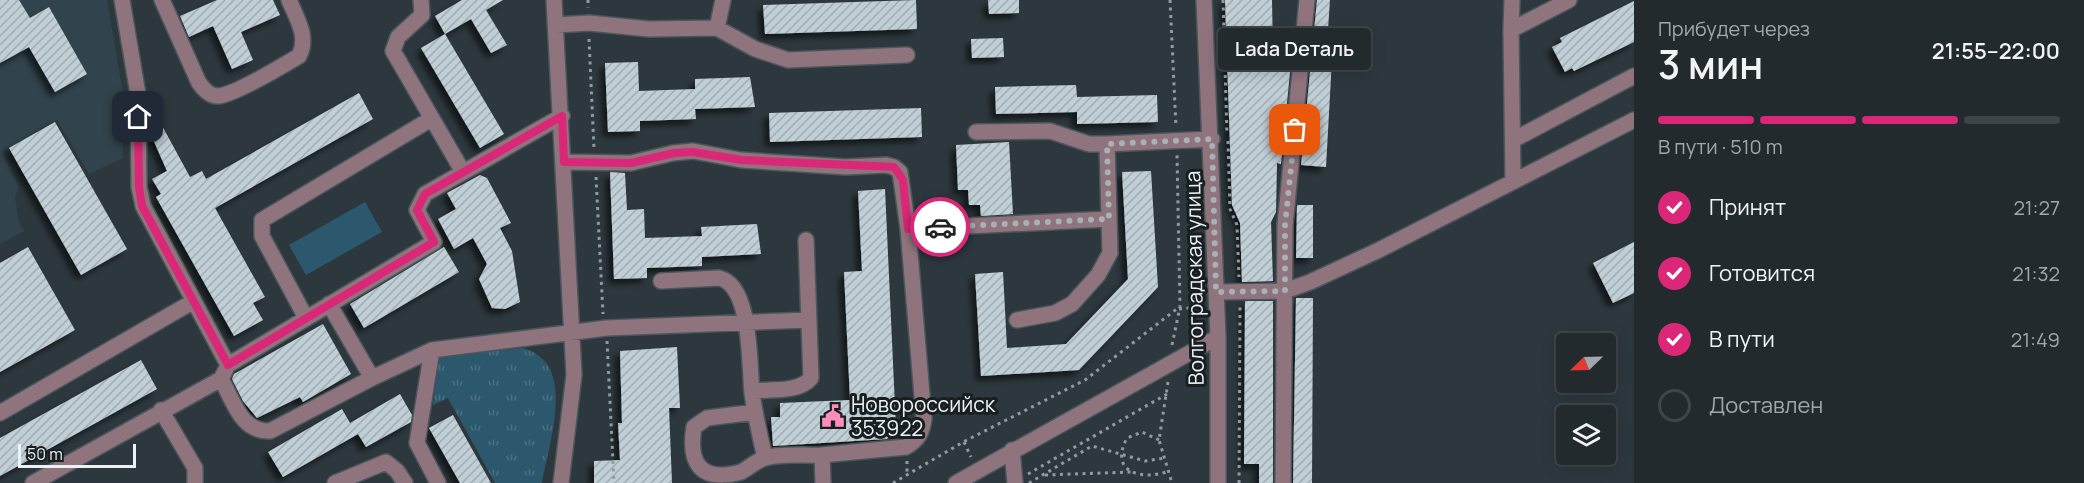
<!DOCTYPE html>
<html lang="ru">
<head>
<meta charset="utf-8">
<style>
  body { margin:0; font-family:Manrope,sans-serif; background:#2a3236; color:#f1f3f6; height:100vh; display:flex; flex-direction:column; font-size:22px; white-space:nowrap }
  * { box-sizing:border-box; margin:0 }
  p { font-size:20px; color:#a2a7aa }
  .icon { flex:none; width:33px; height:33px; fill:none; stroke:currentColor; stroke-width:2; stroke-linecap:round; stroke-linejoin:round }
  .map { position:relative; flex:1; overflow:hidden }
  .details { display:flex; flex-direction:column; background:#222a2e; width:450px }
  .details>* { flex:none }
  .needle { width:39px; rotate:247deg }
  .controls { position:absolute; left:1556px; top:333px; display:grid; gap:12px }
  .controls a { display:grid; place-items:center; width:60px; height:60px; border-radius:6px; background:#222a2e; box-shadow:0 3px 15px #0003,0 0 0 2px #3f464a; font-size:30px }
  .scale { position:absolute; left:18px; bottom:15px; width:118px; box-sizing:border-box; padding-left:6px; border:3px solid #ebf2f6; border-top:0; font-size:16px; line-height:21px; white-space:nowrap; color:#ebf2f6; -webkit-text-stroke:4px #191e21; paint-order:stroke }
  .pin { position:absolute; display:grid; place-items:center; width:51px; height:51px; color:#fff; margin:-26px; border-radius:12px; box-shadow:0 3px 9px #0006 }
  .courier { position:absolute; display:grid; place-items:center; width:60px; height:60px; margin:-30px; border:4px solid #db2777; border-radius:50%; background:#fff; color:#222; box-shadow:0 2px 8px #0007 }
  .bubble { position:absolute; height:42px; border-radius:6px; background:#222a2e; box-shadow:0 3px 15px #0003,0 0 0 2px #3f464a; font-size:20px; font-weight:600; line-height:42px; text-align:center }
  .summary em { font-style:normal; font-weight:600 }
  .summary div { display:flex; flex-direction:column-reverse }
  .summary { display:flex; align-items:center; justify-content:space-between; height:102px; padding:0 24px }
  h1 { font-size:39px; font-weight:600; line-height:45px }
  .bar { display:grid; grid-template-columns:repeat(4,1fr); gap:9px 6px; align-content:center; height:72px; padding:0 24px }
  .bar i { height:8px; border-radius:4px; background:#3f464a }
  .bar .selected { background:#db2777 }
  .bar p { grid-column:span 4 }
  ol { padding:0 24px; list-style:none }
  li { display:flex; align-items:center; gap:18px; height:66px }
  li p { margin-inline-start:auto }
  li .icon { padding:6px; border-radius:50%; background:#db2777; color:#fff; stroke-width:4 }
  li:last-child { color:#a2a7aa }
  li i { width:33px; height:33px; border:3px solid #3f464a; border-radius:50% }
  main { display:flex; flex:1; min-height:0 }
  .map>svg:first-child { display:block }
</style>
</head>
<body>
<main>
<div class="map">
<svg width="1634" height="483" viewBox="0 0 1634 483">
  <defs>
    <pattern id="grass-tufts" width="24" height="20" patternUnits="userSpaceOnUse" patternTransform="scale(1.5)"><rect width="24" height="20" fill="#2c586e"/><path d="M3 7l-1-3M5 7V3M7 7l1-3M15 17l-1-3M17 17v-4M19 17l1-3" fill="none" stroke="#4b7083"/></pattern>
    <pattern id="building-hatch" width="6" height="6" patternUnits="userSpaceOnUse" patternTransform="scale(1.5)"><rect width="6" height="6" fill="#c0ced6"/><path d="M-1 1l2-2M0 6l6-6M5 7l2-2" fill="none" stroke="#a2adb3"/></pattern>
    <filter id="shadow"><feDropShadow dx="-5" dy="5" stdDeviation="3" flood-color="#0009"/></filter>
  </defs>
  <rect width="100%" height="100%" fill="#2d383e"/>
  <!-- built -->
  <path fill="#31434c" d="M0 0H107L122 87 123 158 89 174 57 120 2 152 19 187 15 197 19 223 24 231 0 244Z"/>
  <!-- grass -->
  <path fill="url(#grass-tufts)" d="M522 348C578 361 549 442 542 483H495L448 398 433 405 439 357Z"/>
  <!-- pitch -->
  <path fill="#2c586e" d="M365 202 382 232 306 275 289 245Z"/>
  <!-- building -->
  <path fill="url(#building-hatch)" filter="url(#shadow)" d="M0 0H19L30 18 49 7 87 74 55 92 29 47 0 63Z
    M217 0H273L280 15 241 32 253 60 232 69 213 26 189 37 180 16Z
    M462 0H503L486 10 507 45 491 53 471 19 445 34 435 16Z
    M916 0 917 29 765 34 763 5Z
    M988 0H1019V13L989 14Z
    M1225 0H1272L1273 52H1292L1281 164 1277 163 1276 212 1271 222 1273 281 1242 282 1240 223 1232 205Z
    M1317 0H1330L1326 59H1332L1326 167 1301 165Z
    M1634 1V42L1574 71 1572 68 1565 72 1552 47 1562 42 1560 38Z
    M445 34 504 134 480 148 421 48Z
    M1003 38 1004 57 972 58 971 39Z
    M638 62 639 91 695 89V79L750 77 755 107 695 109 696 119 640 121V131L608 132 605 63Z
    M1076 85 1077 97 1157 95 1158 122 1077 124V112L996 114 995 87Z
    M359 93 373 119 215 208 265 297 253 303 263 320 234 336 156 197 161 194 152 179 167 171 148 128 160 122 190 177 202 171 206 179Z
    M921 108 922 137 770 142 769 113Z
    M55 122 127 249 81 275 9 148Z
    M1009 142 1013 214 981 216 980 205H969L968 190H958L956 145Z
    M1151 171 1158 287 1079 370 981 376 975 274 1003 272 1007 348 1066 344 1128 279 1122 172Z
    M610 172 625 173 627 210 644 209 645 238 702 236 701 227 757 224 761 254 702 257V266L647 268V278L614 279Z
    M480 175 487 178 511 223 500 228 512 251 520 302 505 309 492 308 479 279 487 264 473 238 454 249 438 219 456 209 447 193Z
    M885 189 896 428 887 439 773 446 771 417H780V403L850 400 844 272 862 271 858 191Z
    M1297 205H1313V258H1296Z
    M1634 242V293L1613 303 1593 263Z
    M28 247 75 330 0 372V263Z
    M444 247 459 272 364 328 350 304Z
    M1296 298H1313L1312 483H1293Z
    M1245 301H1273V483H1259V464H1244Z
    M323 324 351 374 303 402 300 397 257 418 243 401 232 379 234 374Z
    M677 347 680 408H669L672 483H594V461L620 460 618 423H622L620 351Z
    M141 360 157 389 0 476V438Z
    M400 394 412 415 411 422 366 447 358 434 283 477 268 452 342 409 350 423Z
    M453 415 491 483H460L429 428Z"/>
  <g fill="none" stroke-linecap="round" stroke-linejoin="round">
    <!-- minor casing -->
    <g stroke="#4b565b" stroke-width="18">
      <path id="minor" d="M122 0 138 94 139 187 143 206 228 365 221 379C234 402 241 432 270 431L372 378 432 350 607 328 809 320
        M162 0 199 83C204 89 209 96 218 96 234 95 284 65 299 56 309 37 297 19 289 0
        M421 0 422 15 398 37 393 51 463 172
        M554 0 574 375 561 483
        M1204 0 1218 337V483
        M1512 0 1511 30 1569 0
        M556 25 589 23 649 29 717 28 755 49 788 60 907 55
        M717 28 723 0
        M1511 30 1513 182
        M976 132 1050 131 1089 144H1107L1212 139
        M1513 140 1634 76
        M564 162 631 163 673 153 693 151 741 160 846 167 886 165 894 167 900 172 908 229 924 419C922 433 918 440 906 447L822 455
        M908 229 1109 219
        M661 281 719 278C752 285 749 365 752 393 755 415 760 436 765 458
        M1216 292 1285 291 1310 282 1379 250 1634 120
        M329 304 372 378
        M306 318 262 236V220L431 119
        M1017 320 1055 313 1072 304 1098 275 1110 253 1107 144
        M432 350 417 443 438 483
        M228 365 434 242 417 210 425 194 562 116
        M752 391C770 389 799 393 811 378L806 240
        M161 410 195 468V483
        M755 412 707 418 694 427C688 463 700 483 741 472 749 468 757 460 765 458 782 453 804 456 822 455L823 483
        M0 413 194 301
        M1012 450 1015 483
        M33 483 221 379
        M335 483 386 462 397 471 405 483
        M956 483 1218 337
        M1283 483 1285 225 1307 0"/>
    </g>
    <!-- path -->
    <path stroke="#919a9f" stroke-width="3" stroke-dasharray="3 4.5" stroke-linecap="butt" d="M588 0V8
      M1170 0 1176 127
      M1223 0 1227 135
      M589 39 594 149
      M1228 141 1230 209 1237 225 1239 277
      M596 177 603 314
      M1179 309 1202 307
      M607 341 614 483
      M1172 345 1180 307 1177 155
      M1168 382 1159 440 1172 483
      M1159 440 1142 432 1127 438C1108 473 1143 481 1169 471
      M964 442 971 457
      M907 461V474
      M1028 474 1167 394
      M1045 475 1131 472
      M893 483 965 441 1085 380 1178 308
      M1029 483 1092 446 1145 461 1165 458
      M1239 483 1240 305"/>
    <!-- minor -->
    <use href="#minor" stroke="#90747d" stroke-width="15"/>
  </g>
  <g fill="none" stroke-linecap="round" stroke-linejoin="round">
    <!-- done -->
    <path stroke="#a8b1b6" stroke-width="6" stroke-dasharray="0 10.8" d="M940 227 1109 219 1107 144 1212 139 1216 292 1285 291V225L1295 130"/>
    <!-- route -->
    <path stroke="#db2777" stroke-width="8" d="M138 117 139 187 142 206 228 365 434 242 417 210 425 194 562 116 564 162 631 163 674 153 693 152 741 160 894 167 903 180 908 229 940 227"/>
  </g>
  <!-- icons -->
  <defs>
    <g id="civic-bare" transform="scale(1.8)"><path d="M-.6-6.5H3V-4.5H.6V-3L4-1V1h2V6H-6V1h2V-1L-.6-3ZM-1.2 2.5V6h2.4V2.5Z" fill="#ff8eba" stroke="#191e21" stroke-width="2.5" paint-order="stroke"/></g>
  </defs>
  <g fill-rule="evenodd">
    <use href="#civic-bare" x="833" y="416"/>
  </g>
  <g text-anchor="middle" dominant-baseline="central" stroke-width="6" stroke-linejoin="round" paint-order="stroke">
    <!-- street labels -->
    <g font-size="21" fill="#ebf2f6" stroke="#191e21">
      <text transform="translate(1194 278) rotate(-91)">Волгоградская улица</text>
    </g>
    <!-- poi labels -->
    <g font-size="21" fill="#ebf2f6" stroke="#191e21" text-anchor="start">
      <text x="851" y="404">Новороссийск<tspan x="851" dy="24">353922</tspan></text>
    </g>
  </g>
</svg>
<div class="controls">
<a><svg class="needle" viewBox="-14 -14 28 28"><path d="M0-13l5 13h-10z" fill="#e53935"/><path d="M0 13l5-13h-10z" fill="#a2a7aa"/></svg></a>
<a><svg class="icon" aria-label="layers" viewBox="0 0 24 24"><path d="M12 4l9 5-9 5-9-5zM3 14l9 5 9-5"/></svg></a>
</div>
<div class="scale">50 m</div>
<div class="pin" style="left:1295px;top:130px;background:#ea580c"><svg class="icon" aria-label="bag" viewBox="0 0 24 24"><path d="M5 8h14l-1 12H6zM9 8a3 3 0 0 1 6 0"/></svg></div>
<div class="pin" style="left:138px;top:117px;background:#1f2937"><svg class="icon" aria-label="home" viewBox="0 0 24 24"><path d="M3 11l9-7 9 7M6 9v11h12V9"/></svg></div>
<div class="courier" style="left:940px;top:227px"><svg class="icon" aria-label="car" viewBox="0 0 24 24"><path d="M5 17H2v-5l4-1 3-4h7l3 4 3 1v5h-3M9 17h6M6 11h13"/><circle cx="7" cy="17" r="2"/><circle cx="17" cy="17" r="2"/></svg></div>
<div class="bubble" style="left:1218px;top:28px;width:153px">Lada Dеталь</div>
</div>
<section class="details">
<div class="summary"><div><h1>3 мин</h1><p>Прибудет через</p></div><em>21:55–22:00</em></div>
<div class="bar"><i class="selected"></i><i class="selected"></i><i class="selected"></i><i></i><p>В пути · 510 m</p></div>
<ol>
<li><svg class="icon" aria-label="check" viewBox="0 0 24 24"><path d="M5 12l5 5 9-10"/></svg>Принят<p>21:27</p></li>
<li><svg class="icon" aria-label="check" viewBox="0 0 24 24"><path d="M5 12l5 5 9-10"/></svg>Готовится<p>21:32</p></li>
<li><svg class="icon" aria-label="check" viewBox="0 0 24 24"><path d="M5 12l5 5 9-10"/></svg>В пути<p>21:49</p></li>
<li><i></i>Доставлен</li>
</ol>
</section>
</main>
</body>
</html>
